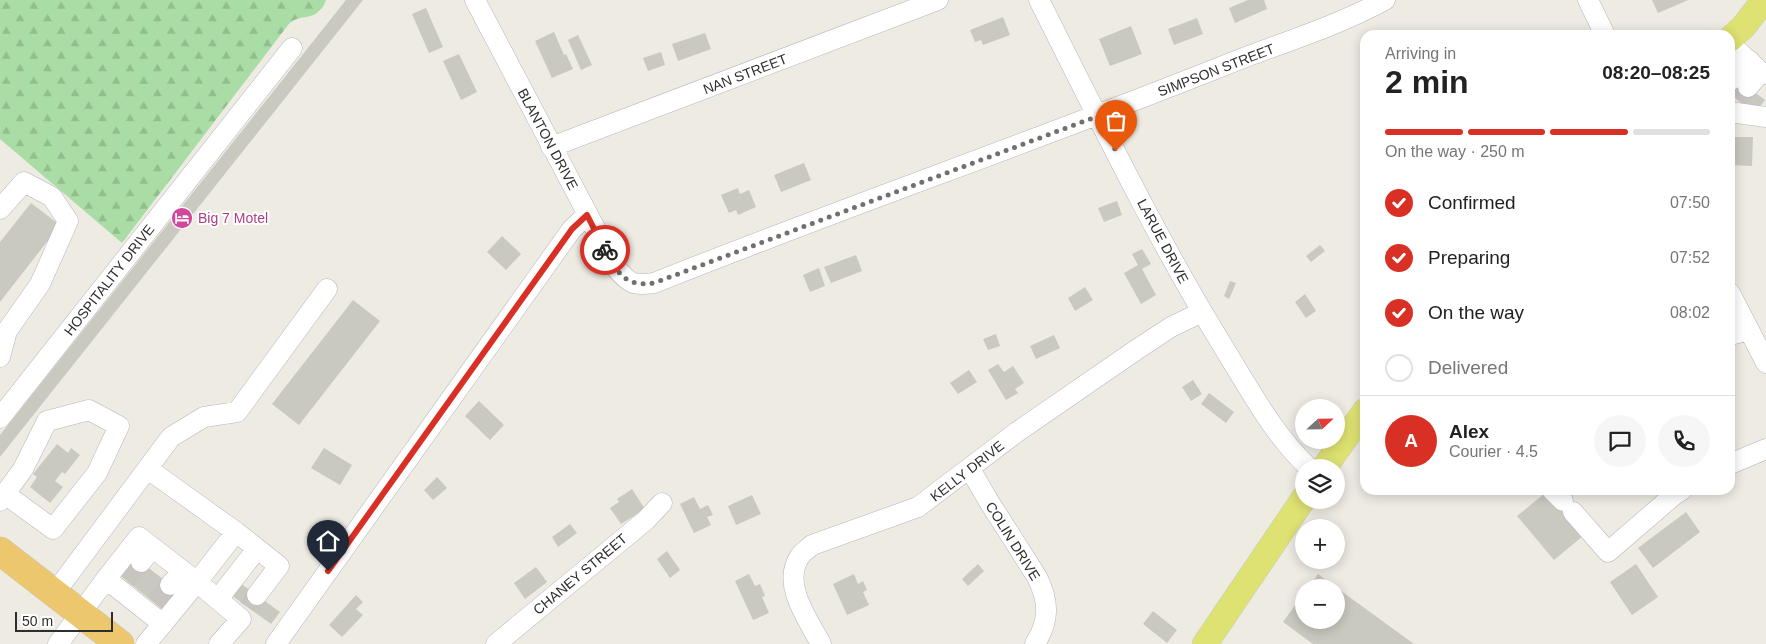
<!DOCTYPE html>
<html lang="en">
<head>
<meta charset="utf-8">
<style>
  body { margin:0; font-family:Helvetica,sans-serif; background:#f6f6f6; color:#222; height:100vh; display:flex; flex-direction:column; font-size:19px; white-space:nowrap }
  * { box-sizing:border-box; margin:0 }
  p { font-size:16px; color:#767676 }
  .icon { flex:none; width:28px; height:28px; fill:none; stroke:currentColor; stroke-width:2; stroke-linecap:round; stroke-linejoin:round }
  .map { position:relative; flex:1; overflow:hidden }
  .drawer { position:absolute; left:1360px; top:30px; width:375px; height:465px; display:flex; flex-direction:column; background:#fff; border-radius:15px; box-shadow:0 2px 12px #0003 }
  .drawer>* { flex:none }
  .needle { width:32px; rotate:68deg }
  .controls { position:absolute; left:1295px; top:399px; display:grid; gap:10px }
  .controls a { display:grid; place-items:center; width:50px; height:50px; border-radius:50%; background:#fff; box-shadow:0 2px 12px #0003; font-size:25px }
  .scale { position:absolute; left:15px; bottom:12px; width:98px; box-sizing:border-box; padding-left:5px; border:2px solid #2e2e2e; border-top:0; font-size:14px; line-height:18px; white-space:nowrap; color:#2e2e2e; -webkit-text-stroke:4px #fff; paint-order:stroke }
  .pin { position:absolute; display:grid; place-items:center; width:42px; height:42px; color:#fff; margin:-51px -21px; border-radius:50% 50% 50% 0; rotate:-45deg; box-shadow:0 0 5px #0007 }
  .pin .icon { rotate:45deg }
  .courier { position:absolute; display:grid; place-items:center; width:50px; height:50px; margin:-25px; border:4px solid #d93025; border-radius:50%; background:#fff; color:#222; box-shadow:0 1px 6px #0007 }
  .head em { font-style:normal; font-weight:800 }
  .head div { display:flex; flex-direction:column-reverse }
  .head { display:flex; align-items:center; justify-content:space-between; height:85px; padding:0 25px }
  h1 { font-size:32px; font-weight:800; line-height:38px }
  .bar { display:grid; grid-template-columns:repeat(4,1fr); gap:8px 5px; align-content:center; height:60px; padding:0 25px }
  .bar i { height:6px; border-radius:4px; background:#e0e0e0 }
  .bar .active { background:#d93025 }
  .bar p { grid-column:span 4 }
  .line { display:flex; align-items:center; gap:12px; padding:0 25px; border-top:1px solid #e0e0e0 }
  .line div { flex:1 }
  .round { display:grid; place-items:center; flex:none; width:52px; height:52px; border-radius:26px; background:#f6f6f6 }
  ol { padding:0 25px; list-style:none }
  li { display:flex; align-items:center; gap:15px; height:55px }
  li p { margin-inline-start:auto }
  li .icon { padding:5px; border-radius:50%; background:#d93025; color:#fff; stroke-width:4 }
  li:last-child { color:#767676 }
  li i { width:28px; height:28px; border:2px solid #e0e0e0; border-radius:50% }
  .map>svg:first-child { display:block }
</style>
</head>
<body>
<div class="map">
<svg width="1766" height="644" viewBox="0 0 1766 644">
  <defs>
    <pattern id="forest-firs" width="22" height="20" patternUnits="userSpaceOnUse" patternTransform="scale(1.25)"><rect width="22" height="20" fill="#a9dda5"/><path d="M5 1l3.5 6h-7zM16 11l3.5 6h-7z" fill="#92be8e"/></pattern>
  </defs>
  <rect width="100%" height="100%" fill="#edebe2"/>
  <!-- forest -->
  <path fill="url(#forest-firs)" d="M0 0H326C325 3 323 8 320 10 311 21 299 13 288 25L122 243 0 139Z"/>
  <!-- building -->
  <path fill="#cac9c0" d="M346 0H363L0 457V435Z
    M1248 0H1264L1267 9 1235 23 1229 8Z
    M1652 0H1688L1658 13Z
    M426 8 443 47 429 53 412 14Z
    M1003 17 1010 35 983 45 981 40 975 42 970 30Z
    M1197 18 1203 34 1174 45 1168 29Z
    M1131 26 1142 54 1110 66 1099 39Z
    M554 32 564 55 566 54 573 69 552 78 535 41Z
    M705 33 711 49 678 61 672 44Z
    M578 35 592 65 581 70 568 40Z
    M661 52 665 65 648 71 643 58Z
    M459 54 477 92 461 100 443 61Z
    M1741 82 1765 100 1755 113 1731 95Z
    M1730 137H1753L1752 166 1730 165Z
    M804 163 811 180 781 192 774 175Z
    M738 188 740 194 749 190 756 207 738 215 736 210 729 213 721 195Z
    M1117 201 1122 215 1104 222 1098 208Z
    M31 203 60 225 0 302V242Z
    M502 236 521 254 506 270 487 252Z
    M1320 245 1325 251 1311 262 1306 256Z
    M1142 249 1151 264 1142 269 1156 295 1141 304 1124 273 1138 265 1132 254Z
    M856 255 862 271 831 283 824 267Z
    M819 268 825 286 810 292 803 275Z
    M1230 281 1236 283 1229 299 1224 296Z
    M1085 287 1093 300 1075 311 1068 298Z
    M1305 294 1316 311 1306 318 1295 302Z
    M353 300 380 321 299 425 272 404Z
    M996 334 1000 346 988 350 983 339Z
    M1054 335 1060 348 1036 359 1030 346Z
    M998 364 1004 372 1013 366 1024 383 1015 389 1018 393 1006 400 988 370Z
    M969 370 977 382 958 394 950 383Z
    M1193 380 1202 394 1191 401 1182 387Z
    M1209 393 1234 412 1226 423 1201 404Z
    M479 401 504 425 490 440 465 416Z
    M57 444 68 453 71 448 80 455 65 474 62 472 55 481 63 487 50 503 30 487 37 477 33 474Z
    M324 448 352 465 340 485 311 468Z
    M437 477 447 488 433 500 424 490Z
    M632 489 645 509 621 524 610 508 619 502 617 499Z
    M1544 494 1568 497 1583 536 1554 560 1517 516Z
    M752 495 761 514 736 525 728 506Z
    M694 497 700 509 708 505 713 515 707 517 711 525 694 533 680 504Z
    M1686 512 1700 532 1653 568 1638 548Z
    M570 524 577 533 558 547 552 537Z
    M667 551 680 570 670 578 657 559Z
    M132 555 181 593 166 612 117 573Z
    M978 564 984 571 968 586 962 579Z
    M1636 564 1658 597 1632 615 1610 582Z
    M536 567 547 582 525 599 514 583Z
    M749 574 755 586 760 584 765 596 762 597 769 613 753 620 735 581Z
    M854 574 858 584 863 581 867 590 863 592 869 605 847 615 833 584Z
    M1318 574 1337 588 1414 644H1313L1283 622 1304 593V620H1336V588H1308Z
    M240 583 280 612 271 624 231 595Z
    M356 595 363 602 356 609 363 615 342 637 329 625Z
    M1153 611 1177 630 1167 643 1143 624Z"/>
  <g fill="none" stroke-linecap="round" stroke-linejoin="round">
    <!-- minor-tunnel -->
    <path stroke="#c7c5be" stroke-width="20" stroke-dasharray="20 10" stroke-linecap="butt" d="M1737 99 1748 87
      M126 580 141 562
      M155 603 170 585
      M249 608 257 595"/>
    <!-- minor casing -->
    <g stroke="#b6b5c0" stroke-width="21">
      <path id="minor" d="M475 0 616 268C630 284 633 286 654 283 844 207 1038 140 1228 64 1281 43 1335 27 1385 0
        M1039 0C1098 117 1155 236 1224 348 1250 390 1273 434 1309 468
        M1588 0 1605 35
        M1730 44 1761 72 1766 74
        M1730 81 1750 61
        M1748 87 1761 72
        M1730 112 1766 117
        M551 147 938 0
        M0 209 24 182 52 197 68 221 40 284 7 331 0 357
        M1730 293 1766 363
        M1730 335 1749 330
        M0 418 292 48
        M1730 464 1766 449
        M148 469 236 532 197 582 241 619 219 644
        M970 469 988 500 1037 577C1049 601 1050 620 1035 644
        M1552 490 1563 501
        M0 501 23 469 47 421 89 410 119 426 97 473 53 529 5 494
        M1573 512 1608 552 1674 495 1682 490
        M236 532 279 566 257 595
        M141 562 152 548
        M170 585 183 571
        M54 594 171 437 204 417 237 412 327 289
        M218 599 257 549
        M58 644 106 579
        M146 644 197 582 139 537 106 579 163 624
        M276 644 572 229 587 215
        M496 644 646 520 662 503
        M821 644C808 619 781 584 800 556 803 552 808 549 812 545L918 507 1017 432 1136 350 1171 327 1202 312"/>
    </g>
    <!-- major casing -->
    <g stroke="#c9c9c9" stroke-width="26">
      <path id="major" d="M1730 39 1744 26 1764 0
        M1324 468 1365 411
        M1205 644 1304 498"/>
    </g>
    <!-- highway casing -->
    <g stroke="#c9c9c9" stroke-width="29">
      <path id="highway" d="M0 551 120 644"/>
    </g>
    <!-- minor -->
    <use href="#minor" stroke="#fff" stroke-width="20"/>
    <!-- major -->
    <use href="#major" stroke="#dee272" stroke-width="25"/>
    <!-- highway -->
    <use href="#highway" stroke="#edc76d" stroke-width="28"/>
  </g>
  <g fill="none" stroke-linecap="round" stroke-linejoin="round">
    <!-- done -->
    <path stroke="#71706d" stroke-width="5" stroke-dasharray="0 9" d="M605 250C618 273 624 287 654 283L1098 116 1116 151"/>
    <!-- route -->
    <path stroke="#d93025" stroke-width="6" d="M328 571 572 229 587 215 605 250"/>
  </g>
  <!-- icons -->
  <defs>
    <g id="hotel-disc" transform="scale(1.125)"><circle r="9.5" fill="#d1479c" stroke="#fff"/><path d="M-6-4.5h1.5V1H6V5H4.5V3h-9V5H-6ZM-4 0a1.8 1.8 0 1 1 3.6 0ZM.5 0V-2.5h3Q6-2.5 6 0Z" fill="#fff"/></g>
  </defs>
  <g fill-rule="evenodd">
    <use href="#hotel-disc" x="182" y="218"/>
  </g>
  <g text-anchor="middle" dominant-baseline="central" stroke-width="4" stroke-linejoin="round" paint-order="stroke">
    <!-- street labels -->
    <g font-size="14" fill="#2e2e2e" stroke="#fff">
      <text transform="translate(1216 70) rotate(-21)">SIMPSON STREET</text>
      <text transform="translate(745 74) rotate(-21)">NAN STREET</text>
      <text transform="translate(548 139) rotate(62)">BLANTON DRIVE</text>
      <text transform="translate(1163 241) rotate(62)">LARUE DRIVE</text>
      <text transform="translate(109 280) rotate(-52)">HOSPITALITY DRIVE</text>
      <text transform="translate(967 471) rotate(-38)">KELLY DRIVE</text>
      <text transform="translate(1013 541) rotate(58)">COLIN DRIVE</text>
      <text transform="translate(580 574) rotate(-40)">CHANEY STREET</text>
    </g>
    <!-- hotel labels -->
    <g font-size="14" fill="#b23c85" stroke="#fff" text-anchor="start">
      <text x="198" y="218">Big 7 Motel</text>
    </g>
  </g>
</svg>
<div class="controls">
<a><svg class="needle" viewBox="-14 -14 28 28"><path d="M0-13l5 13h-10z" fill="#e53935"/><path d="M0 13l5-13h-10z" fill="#767676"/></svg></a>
<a><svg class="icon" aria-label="layers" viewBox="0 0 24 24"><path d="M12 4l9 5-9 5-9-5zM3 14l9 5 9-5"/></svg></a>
<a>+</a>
<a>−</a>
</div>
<div class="scale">50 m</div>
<div class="pin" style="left:1116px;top:151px;background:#ea580c"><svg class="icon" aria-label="bag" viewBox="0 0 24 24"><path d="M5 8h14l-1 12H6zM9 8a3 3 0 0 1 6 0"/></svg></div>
<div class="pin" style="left:328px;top:571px;background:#1f2937"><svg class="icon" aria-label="home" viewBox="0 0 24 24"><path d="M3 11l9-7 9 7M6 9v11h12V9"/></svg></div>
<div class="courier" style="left:605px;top:250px"><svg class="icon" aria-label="bike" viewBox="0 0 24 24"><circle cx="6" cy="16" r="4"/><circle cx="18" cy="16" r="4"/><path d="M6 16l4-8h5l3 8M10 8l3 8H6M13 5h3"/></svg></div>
<section class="drawer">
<div class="head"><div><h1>2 min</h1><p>Arriving in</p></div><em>08:20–08:25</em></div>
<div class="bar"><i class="active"></i><i class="active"></i><i class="active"></i><i></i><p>On the way · 250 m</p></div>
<ol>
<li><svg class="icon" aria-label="check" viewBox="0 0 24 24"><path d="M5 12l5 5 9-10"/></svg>Confirmed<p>07:50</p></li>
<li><svg class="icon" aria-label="check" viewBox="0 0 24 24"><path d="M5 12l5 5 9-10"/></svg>Preparing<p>07:52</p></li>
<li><svg class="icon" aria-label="check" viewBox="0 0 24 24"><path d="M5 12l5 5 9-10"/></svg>On the way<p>08:02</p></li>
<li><i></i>Delivered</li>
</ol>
<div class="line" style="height:90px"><b class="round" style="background:#d93025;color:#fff">A</b><div><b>Alex</b><p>Courier · 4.5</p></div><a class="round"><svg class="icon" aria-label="chat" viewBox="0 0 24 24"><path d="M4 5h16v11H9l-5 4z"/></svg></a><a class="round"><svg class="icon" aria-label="phone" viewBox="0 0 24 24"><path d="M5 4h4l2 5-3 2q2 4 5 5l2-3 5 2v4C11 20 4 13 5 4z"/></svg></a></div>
</section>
</div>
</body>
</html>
